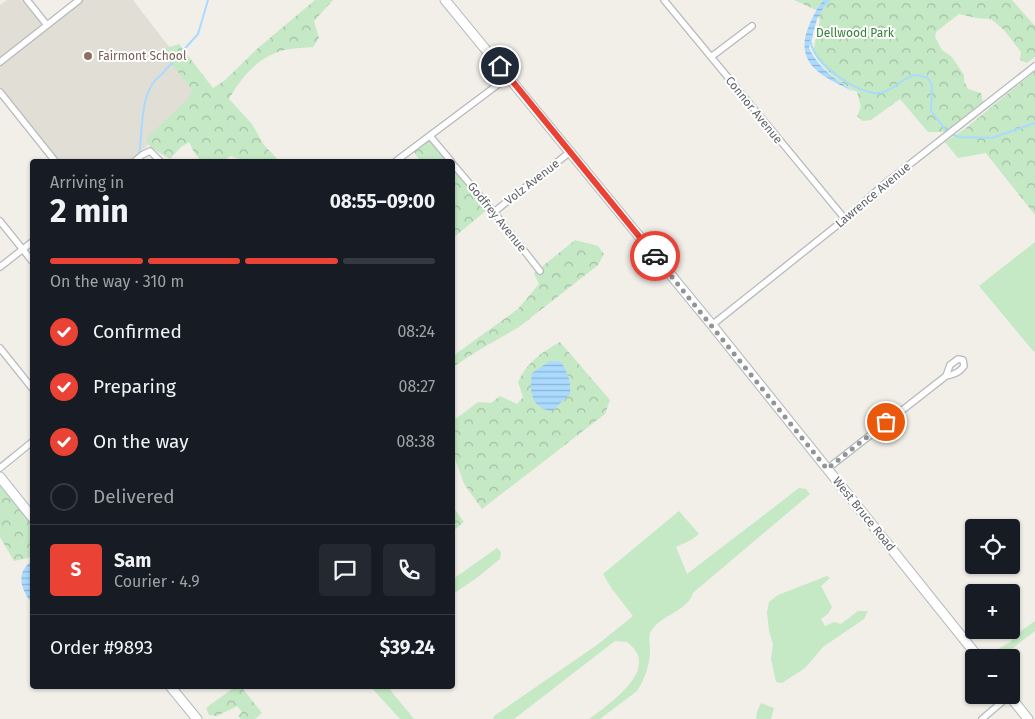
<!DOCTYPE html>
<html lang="en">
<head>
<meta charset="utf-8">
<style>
  body { margin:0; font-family:"Fira Sans",sans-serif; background:#242831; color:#f1f3f6; height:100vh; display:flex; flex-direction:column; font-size:19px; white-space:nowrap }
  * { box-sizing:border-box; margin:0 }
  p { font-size:16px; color:#9ea1a6 }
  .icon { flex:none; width:28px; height:28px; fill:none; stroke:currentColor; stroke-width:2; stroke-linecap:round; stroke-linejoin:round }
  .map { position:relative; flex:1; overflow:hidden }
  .sheet { position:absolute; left:30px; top:159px; width:425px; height:530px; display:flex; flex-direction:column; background:#171b24; border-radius:5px; box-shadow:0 1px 4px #0004 }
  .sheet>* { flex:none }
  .tools { position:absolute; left:965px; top:519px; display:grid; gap:10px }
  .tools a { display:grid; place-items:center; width:55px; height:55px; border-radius:5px; background:#171b24; box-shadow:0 1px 4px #0004; font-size:25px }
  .pin { position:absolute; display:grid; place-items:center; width:42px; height:42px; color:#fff; margin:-21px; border:2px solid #fff; border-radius:50%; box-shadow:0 1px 5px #0007 }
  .courier { position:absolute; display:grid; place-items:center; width:50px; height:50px; margin:-25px; border:4px solid #ea4335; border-radius:50%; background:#fff; color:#222; box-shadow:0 1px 6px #0007 }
  .head em { font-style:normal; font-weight:700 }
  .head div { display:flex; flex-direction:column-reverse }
  .head { display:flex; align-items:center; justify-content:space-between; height:85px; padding:0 20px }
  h1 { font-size:32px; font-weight:700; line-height:38px }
  .bar { display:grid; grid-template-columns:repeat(4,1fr); gap:8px 5px; align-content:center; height:60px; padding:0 20px }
  .bar i { height:6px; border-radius:4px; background:#363941 }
  .bar .active { background:#ea4335 }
  .bar p { grid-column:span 4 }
  .line { display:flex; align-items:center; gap:12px; padding:0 20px; border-top:1px solid #363941 }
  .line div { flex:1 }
  .round { display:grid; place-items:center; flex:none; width:52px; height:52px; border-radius:5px; background:#242831 }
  ol { padding:0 20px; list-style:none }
  li { display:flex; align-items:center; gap:15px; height:55px }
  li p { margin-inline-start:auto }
  li .icon { padding:5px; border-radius:50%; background:#ea4335; color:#fff; stroke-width:4 }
  li:last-child { color:#9ea1a6 }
  li i { width:28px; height:28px; border:2px solid #363941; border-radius:50% }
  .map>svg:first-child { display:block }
</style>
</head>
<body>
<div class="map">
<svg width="1035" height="719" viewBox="0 0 1035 719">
  <defs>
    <pattern id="forest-crowns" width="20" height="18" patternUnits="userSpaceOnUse" patternTransform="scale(1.25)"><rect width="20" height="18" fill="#c5e8c5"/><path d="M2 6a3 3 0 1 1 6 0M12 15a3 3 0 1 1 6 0" fill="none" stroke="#a3c0a4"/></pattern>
    <pattern id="water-rules" width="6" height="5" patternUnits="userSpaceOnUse" patternTransform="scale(1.25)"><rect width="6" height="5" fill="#aadaff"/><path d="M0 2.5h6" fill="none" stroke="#8eb4d2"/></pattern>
  </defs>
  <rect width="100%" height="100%" fill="#f1efe8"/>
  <!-- education -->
  <path fill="#e1ded6" d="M7 0H30L48 23 81 0H133L203 91 145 148 129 161H59L0 89V5Z"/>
  <!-- grass -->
  <path fill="#c5e8c5" d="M966 128 986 153 958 158 945 142Z
    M1035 242V351L1034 352 979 286Z
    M799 488 806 489 810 494 694 592C692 595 690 600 688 602 678 613 659 618 651 631 648 637 650 644 650 650 650 664 645 679 637 691L600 719H589C604 708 641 682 639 661 639 653 633 647 627 642L615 641 514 719H493L494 716 597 645 633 616 612 589 603 574 679 511 699 534 691 540 676 547 687 574Z
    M497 548 501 552 500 559 478 577 453 594V579Z
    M827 576 830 578 821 586 832 607 828 614 821 619 825 626 834 622 841 624 858 611H868L864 619 823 647 805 668 782 683 776 682 771 659 773 644 769 631 767 612 769 602 778 595Z
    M1035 621V631L1009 651 1008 657H992L995 651 1010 642 1021 631Z
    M370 686H387L414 719H400Z
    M761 703 774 708 771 719H756L757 712Z"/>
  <!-- forest -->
  <path fill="url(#forest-crowns)" d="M315 0H333L314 21 319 38 313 47C303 48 290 48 281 51 257 58 241 78 229 99L252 124 264 145 279 161H246L231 156 222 161H201L194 152 189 142 181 147 170 159 150 147 146 139 188 99 192 90 161 50 179 44 213 88 224 81 258 48Z
    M794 0H1012L1035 26V57L1027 63 1020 60 1021 52 1004 30 991 19 976 18 959 14 936 32 935 37 942 50 952 57 964 75V81L968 89 981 93 983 102 945 132H928L900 99 871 120 863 121 857 116 861 107 857 92C839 83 823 69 813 52L820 21 816 10Z
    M1035 71V215L966 128Z
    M430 139 448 161H420L414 152Z
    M452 166 488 209 453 238V213L455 211 453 207Z
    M575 240 598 246 604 254 598 265 519 327 479 350 453 367V356L518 309 539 284 534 273Z
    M560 342 610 400 605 414 482 509 464 484 453 453V417L457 418 478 402 491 403 500 396 517 404 523 397 518 382C527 362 542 352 560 342Z
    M0 484 32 524V557L14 561 0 537Z
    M453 507 464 522 453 531H452Z
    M231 686H246L243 689 262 713 255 719H241L238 716 242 712 237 706 217 716 209 715 206 708 232 689Z"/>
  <!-- water -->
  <path fill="url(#water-rules)" d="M824 0H828L817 19 809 48C818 68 836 79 853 91 821 76 792 63 810 23 814 15 817 7 824 0Z
    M550 361 561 362C568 373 571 381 570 394L552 411C531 408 529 391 532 373Z
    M32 561V603C21 591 15 572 32 561Z"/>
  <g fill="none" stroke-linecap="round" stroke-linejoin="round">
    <!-- stream -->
    <path stroke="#aadaff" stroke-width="2" d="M823 6 829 0
      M812 36C811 38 810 41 811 43 814 64 860 96 880 93 893 91 903 77 915 75 919 75 923 77 927 77L932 85 931 111 948 133 959 137 992 138 1035 123
      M139 155C143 131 139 90 161 75L198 34 208 0"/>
    <!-- street casing -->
    <g stroke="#b5b8bc" stroke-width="8">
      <path id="street" d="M27 0 47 25
        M664 0 845 219
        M711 57 752 26
        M0 62 79 0
        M0 92 55 161
        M430 136 451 161
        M135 161 142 155 150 151 160 161
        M396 161 508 77
        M452 163 494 212 540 271
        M494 212 570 152
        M0 221 32 261
        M0 267 32 242
        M712 325 845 219 882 186 1035 66
        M0 348 32 388
        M0 468 32 442
        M827 469 946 376C953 375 960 372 964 366L963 360 958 359 950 365 946 376
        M982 719 1009 696"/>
    </g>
    <!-- secondary casing -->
    <g stroke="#b6babf" stroke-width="11">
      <path id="secondary" d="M445 0 712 325 979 658
        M0 477 32 517
        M170 686 197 719
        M1009 695 1028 719"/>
    </g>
    <!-- street -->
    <use href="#street" stroke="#fff" stroke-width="5.5"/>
    <!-- secondary -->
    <use href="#secondary" stroke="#fff" stroke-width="9"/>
  </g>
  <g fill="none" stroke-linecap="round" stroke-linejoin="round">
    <!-- done -->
    <path stroke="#929495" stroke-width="5" stroke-dasharray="0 9" d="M655 256 827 469 886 422"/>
    <!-- route -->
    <path stroke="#ea4335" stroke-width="6" d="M500 66 655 256"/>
  </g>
  <!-- markers -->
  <circle fill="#8d6e63" stroke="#fff" stroke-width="2" cx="88" cy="56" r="5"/>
  <g text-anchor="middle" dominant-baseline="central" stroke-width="4" stroke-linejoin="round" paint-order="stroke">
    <!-- park labels -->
    <g font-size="12" fill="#348238" stroke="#fff">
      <text x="855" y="33">Dellwood Park</text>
    </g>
    <!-- education labels -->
    <g font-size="12" fill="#785e54" stroke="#fff" text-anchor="start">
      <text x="98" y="56">Fairmont School</text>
    </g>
    <!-- street labels -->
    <g font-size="12" fill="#5f6368" stroke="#fff">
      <text transform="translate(754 110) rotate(51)">Connor Avenue</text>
      <text transform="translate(532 182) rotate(-38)">Volz Avenue</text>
      <text transform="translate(873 195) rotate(-40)">Lawrence Avenue</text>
      <text transform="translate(497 217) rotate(51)">Godfrey Avenue</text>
      <text transform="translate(864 514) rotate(51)">West Bruce Road</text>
    </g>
  </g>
</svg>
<div class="tools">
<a><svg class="icon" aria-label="locate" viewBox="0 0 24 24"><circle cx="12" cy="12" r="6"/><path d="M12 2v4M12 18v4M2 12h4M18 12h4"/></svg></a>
<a>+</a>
<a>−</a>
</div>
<div class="pin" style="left:886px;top:422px;background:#ea580c"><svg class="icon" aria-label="bag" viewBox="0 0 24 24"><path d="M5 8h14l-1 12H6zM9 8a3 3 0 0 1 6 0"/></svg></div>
<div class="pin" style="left:500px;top:66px;background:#1f2937"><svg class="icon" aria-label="home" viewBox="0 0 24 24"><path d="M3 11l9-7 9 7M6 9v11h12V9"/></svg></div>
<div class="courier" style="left:655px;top:256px"><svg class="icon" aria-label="car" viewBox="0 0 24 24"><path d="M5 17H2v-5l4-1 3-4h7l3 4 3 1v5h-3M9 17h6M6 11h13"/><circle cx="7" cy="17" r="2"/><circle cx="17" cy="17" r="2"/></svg></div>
<section class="sheet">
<div class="head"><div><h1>2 min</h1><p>Arriving in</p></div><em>08:55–09:00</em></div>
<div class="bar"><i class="active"></i><i class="active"></i><i class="active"></i><i></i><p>On the way · 310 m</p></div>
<ol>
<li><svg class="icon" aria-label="check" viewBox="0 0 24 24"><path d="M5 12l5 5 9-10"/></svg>Confirmed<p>08:24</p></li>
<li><svg class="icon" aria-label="check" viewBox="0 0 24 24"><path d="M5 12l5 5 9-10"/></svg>Preparing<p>08:27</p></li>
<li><svg class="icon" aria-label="check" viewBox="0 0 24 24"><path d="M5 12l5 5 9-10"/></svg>On the way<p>08:38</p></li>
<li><i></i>Delivered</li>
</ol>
<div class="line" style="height:90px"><b class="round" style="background:#ea4335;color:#fff">S</b><div><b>Sam</b><p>Courier · 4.9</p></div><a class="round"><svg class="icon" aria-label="chat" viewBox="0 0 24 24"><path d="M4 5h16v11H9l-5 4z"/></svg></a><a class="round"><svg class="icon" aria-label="phone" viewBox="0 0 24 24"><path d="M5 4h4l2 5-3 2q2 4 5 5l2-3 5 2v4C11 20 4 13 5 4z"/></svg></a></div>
<div class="line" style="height:65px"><div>Order #9893</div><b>$39.24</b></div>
</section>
</div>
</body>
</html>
